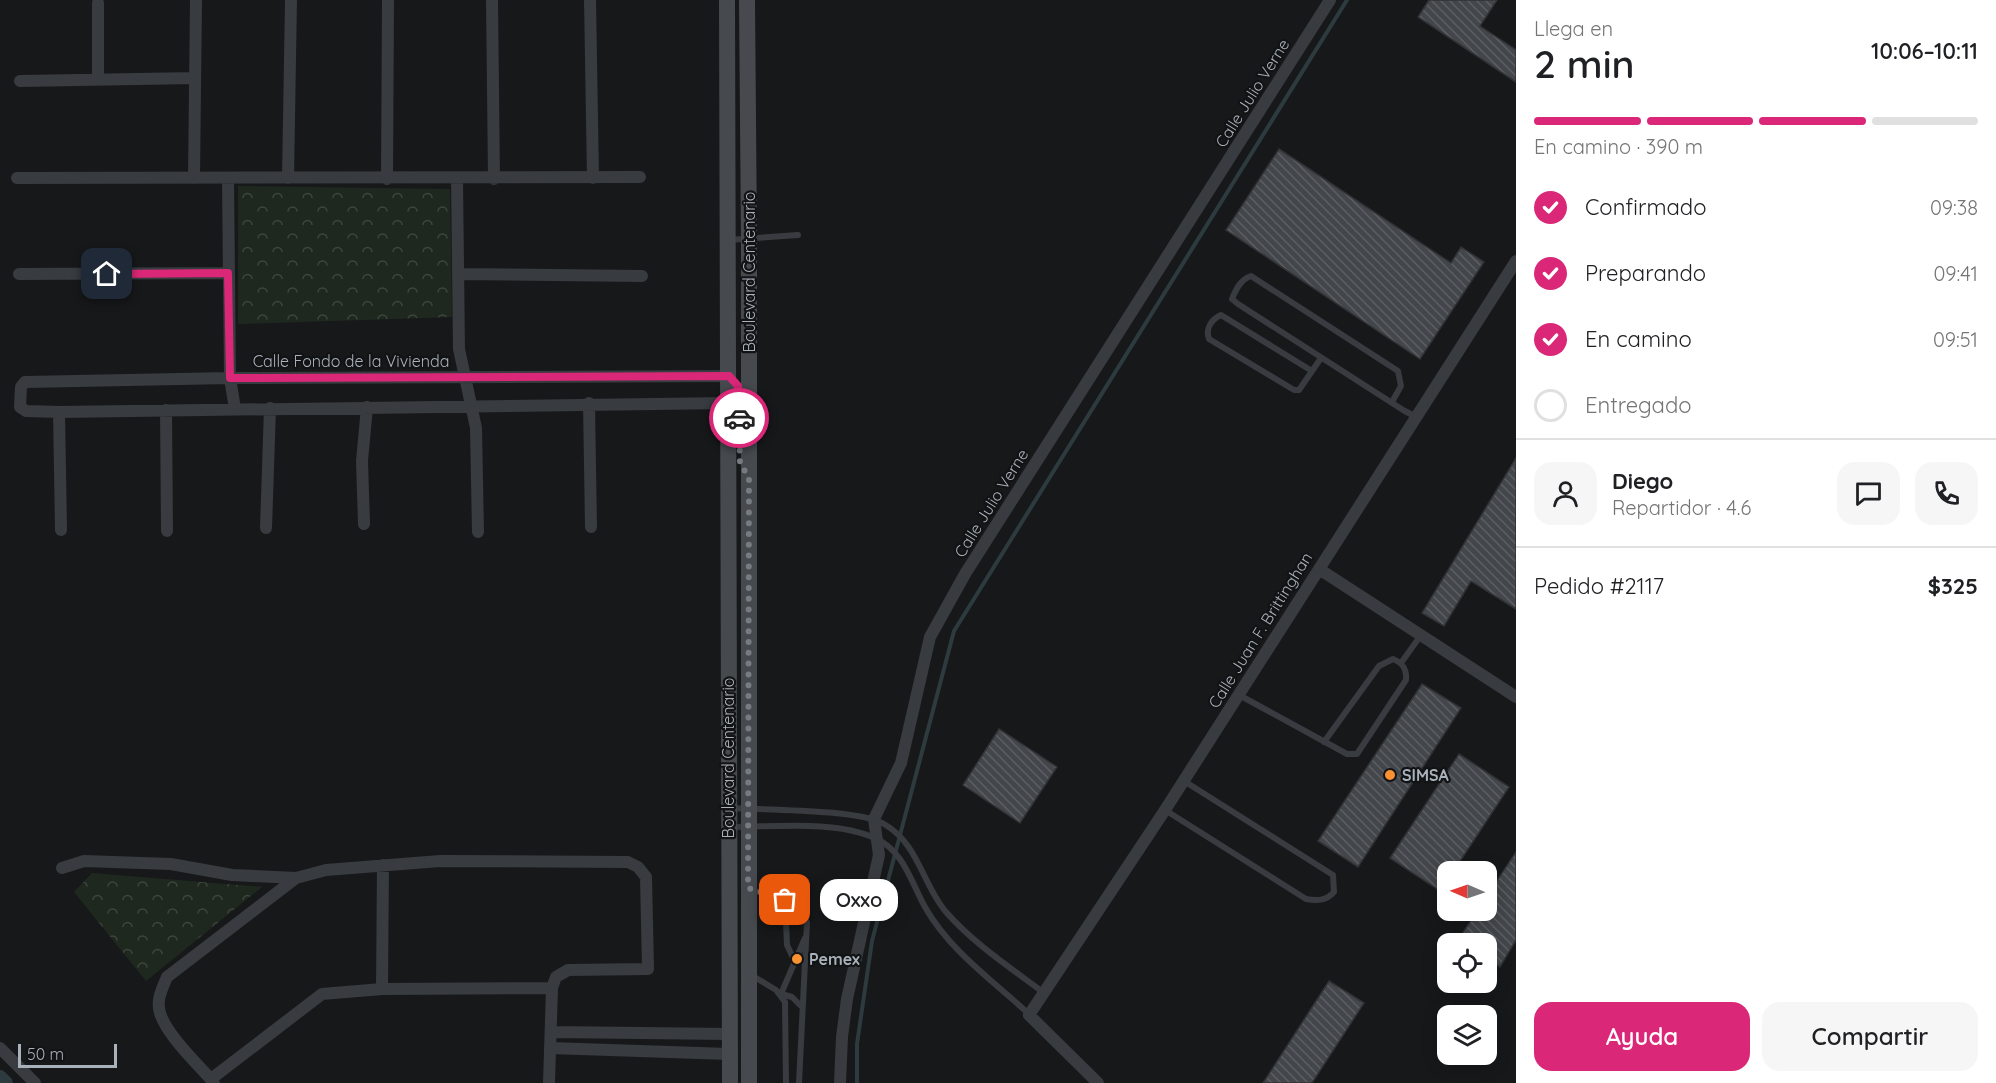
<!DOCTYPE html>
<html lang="es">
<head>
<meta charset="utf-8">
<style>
  body { margin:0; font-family:Quicksand,sans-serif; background:#f6f6f6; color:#202124; height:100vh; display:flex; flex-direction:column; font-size:22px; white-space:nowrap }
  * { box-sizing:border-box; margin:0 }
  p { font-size:20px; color:#757577 }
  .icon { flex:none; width:33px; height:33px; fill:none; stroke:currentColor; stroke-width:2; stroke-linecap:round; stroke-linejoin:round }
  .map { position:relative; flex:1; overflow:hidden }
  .sheet { display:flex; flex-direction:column; background:#fff; width:480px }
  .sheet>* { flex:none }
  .needle { width:39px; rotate:272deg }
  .tools { position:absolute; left:1437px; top:861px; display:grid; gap:12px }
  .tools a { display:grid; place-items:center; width:60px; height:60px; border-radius:12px; background:#fff; box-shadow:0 3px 15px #0003; font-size:30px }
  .scale { position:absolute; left:18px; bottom:15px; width:99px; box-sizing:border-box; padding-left:6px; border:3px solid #a9b1ba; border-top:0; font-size:16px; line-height:21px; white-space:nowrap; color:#a9b1ba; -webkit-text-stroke:4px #121315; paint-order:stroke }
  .pin { position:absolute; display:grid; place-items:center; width:51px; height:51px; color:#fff; margin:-26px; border-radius:12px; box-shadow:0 3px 9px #0006 }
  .courier { position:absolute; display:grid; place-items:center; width:60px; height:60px; margin:-30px; border:4px solid #db2777; border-radius:50%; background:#fff; color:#222; box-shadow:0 2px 8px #0007 }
  .bubble { position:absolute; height:42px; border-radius:18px; background:#fff; box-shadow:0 3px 15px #0003; font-size:20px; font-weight:600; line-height:42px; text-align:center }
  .head em { font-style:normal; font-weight:600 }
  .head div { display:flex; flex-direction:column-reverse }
  .head { display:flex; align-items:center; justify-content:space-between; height:102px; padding:0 18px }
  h1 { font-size:39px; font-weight:600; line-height:45px }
  .bar { display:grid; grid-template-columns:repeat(4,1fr); gap:9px 6px; align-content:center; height:72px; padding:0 18px }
  .bar i { height:8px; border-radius:4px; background:#e0e0e0 }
  .bar .active { background:#db2777 }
  .bar p { grid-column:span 4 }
  .line { display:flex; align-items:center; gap:15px; padding:0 18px; border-top:2px solid #e0e0e0 }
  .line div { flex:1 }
  .round { display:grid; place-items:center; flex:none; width:63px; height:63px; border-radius:18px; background:#f6f6f6 }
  ol { padding:0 18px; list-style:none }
  li { display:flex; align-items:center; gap:18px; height:66px }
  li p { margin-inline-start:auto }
  li .icon { padding:6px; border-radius:50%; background:#db2777; color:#fff; stroke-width:4 }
  li:last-child { color:#757577 }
  li i { width:33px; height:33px; border:3px solid #e0e0e0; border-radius:50% }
  .primary-button { display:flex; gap:12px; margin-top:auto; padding:12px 18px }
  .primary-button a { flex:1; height:69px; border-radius:18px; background:#db2777; color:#fff; font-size:24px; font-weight:600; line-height:69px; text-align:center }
  .primary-button a+a { background:#f6f6f6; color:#202124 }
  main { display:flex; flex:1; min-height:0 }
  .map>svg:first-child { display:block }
</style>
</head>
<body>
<main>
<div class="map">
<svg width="1516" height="1083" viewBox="0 0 1516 1083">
  <defs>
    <pattern id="park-crowns" width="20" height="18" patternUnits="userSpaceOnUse" patternTransform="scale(1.5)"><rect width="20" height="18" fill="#1f281f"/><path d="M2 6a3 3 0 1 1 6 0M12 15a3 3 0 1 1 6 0" fill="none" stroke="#3d453d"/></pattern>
    <pattern id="building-back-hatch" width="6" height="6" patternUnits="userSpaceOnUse" patternTransform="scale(1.5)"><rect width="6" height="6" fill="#43464a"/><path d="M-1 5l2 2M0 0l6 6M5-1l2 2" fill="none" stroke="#5b5e62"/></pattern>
  </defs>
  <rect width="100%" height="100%" fill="#17181a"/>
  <!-- park -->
  <path fill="url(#park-crowns)" d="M238 186 450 189 452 317 238 324Z
    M92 873 262 887 146 981 74 892Z"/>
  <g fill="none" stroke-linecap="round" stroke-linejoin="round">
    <!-- stream -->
    <path stroke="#2d3a3e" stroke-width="4" d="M857 1083V1044L872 941 954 631 1347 0"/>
    <!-- canal -->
    <path stroke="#2d3a3e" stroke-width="14" d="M0 1077 6 1083"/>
  </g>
  <!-- building -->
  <path fill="url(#building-back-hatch)" stroke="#313236" stroke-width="1.5" d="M1429 0H1497L1480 26 1516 50V82L1418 17Z
    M1279 149 1451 263 1461 247 1484 262 1420 359 1226 230Z
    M1516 458V609L1471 581 1444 626 1422 613Z
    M1422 684 1461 708 1358 867 1318 841Z
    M999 729 1057 767 1020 823 963 785Z
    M1459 754 1509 787 1453 872H1448V880L1440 891 1390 858Z
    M1516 852V940L1500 967 1486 958V944H1464L1458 940 1478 910H1486V897Z
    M1329 981 1364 1003 1312 1083H1263Z"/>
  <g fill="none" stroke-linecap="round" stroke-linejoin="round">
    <!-- service -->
    <path stroke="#383b3f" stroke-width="6" d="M729 240 798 235
      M1312 371 1221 315C1212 319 1205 328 1209 339L1294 390H1299L1321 358
      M1392 402 1401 386 1398 371 1251 276C1241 279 1236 289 1232 299L1238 304 1403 410 1416 417
      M1401 663 1421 635
      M1239 695 1347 754H1357L1406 680C1407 669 1403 663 1393 659L1379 666 1324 742
      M731 808C764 810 859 809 884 824 919 844 922 884 946 912 974 944 1011 968 1044 993
      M1165 810 1306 899C1317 901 1326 901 1334 892L1333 875 1184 781
      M731 827C775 827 835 820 875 838 904 851 911 882 925 907 949 950 993 981 1029 1014
      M751 890C777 897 792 898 807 922L799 1083
      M785 900 787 945 795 962
      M751 975 776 990 785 1002 786 1083
      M801 1006 792 997 781 994 805 938"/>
    <!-- minor -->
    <path stroke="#383b3f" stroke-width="12" d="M492 0 494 179
      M590 0 593 178
      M98 3V80
      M20 81 195 78
      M17 178 640 177
      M194 178 196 0
      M228 178 230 378 235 409
      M288 178 291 0
      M387 179 388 0
      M457 179 459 349 476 428 478 532
      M19 274 228 273
      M458 274 642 276
      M729 376 230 378 25 382 21 387 20 407 26 411 59 412 729 403
      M589 403 591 527
      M166 410 167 531
      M59 412 61 530
      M364 524 362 461 367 407
      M266 528 270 408
      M1319 569 1516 697
      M62 868 84 861 171 864 232 875 296 878 326 870 440 861 628 862 638 867 646 877 648 969 568 970 556 977 552 988 382 989 322 994 211 1079
      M382 989 383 865
      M551 1032 729 1034
      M0 1048 35 1083
      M550 1048 729 1054
      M214 1083C199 1065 167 1036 160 1013 156 1000 162 989 167 977L296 878
      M549 1083 552 988
      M840 1083 842 1037 847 999 879 855 874 819 901 763 930 637 965 574 1330 0
      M1098 1083 1029 1015 1165 810 1516 261"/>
    <!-- secondary -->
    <path stroke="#464a4f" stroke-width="16" d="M727 0 730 1083
      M747 0 749 239V1083"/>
  </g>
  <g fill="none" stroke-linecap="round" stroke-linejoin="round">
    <!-- done -->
    <path stroke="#767b82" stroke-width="6" stroke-dasharray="0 10.8" d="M739 418 740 464 749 477 748 888 785 900"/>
    <!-- route -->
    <path stroke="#db2777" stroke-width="8" d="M107 274 228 273 230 378 729 376 738 386 739 418"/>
  </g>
  <!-- markers -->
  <g fill="#f99131" stroke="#121315" stroke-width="2">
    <circle cx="1390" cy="775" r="6"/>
    <circle cx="797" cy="959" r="6"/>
  </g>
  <g text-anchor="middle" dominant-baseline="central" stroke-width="4.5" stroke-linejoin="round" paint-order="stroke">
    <!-- street labels -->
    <g font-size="16" fill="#a9b1ba" stroke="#121315">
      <text transform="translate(1252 93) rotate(-58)">Calle Julio Verne</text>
      <text transform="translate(749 272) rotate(-90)">Boulevard Centenario</text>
      <text x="351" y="361">Calle Fondo de la Vivienda</text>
      <text transform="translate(991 503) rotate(-58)">Calle Julio Verne</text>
      <text transform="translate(1260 630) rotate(-58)">Calle Juan F. Brittinghan</text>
      <text transform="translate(728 758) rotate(-90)">Boulevard Centenario</text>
    </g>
    <!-- poi labels -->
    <g font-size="16" font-weight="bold" fill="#a9b1ba" stroke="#121315" text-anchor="start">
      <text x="1402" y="775">SIMSA</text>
      <text x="809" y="959">Pemex</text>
    </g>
  </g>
</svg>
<div class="tools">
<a><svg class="needle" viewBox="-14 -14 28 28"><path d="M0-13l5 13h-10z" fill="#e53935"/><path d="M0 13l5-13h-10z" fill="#757577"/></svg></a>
<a><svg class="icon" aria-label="locate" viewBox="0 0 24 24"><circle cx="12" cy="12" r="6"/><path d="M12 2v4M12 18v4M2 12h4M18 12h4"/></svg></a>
<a><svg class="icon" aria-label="layers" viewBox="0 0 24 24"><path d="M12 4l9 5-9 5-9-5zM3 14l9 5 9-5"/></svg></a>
</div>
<div class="scale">50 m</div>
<div class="pin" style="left:785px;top:900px;background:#ea580c"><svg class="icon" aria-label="bag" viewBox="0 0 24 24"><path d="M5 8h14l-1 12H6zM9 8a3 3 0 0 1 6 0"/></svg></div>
<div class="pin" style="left:107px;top:274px;background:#1f2937"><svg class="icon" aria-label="home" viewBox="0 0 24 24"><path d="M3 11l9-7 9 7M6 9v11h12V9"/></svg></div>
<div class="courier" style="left:739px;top:418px"><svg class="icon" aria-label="car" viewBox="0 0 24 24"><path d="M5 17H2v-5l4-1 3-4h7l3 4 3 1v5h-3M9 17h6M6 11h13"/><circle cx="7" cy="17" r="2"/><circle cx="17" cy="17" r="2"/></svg></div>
<div class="bubble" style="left:820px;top:879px;width:78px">Oxxo</div>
</div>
<section class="sheet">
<div class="head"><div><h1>2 min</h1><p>Llega en</p></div><em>10:06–10:11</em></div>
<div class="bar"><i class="active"></i><i class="active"></i><i class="active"></i><i></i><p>En camino · 390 m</p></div>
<ol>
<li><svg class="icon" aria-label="check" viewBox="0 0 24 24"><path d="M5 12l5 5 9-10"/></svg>Confirmado<p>09:38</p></li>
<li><svg class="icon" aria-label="check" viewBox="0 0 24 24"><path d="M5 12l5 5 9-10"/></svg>Preparando<p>09:41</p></li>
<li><svg class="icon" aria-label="check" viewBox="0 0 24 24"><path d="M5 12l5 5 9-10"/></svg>En camino<p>09:51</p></li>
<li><i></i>Entregado</li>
</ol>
<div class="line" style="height:108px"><a class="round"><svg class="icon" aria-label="person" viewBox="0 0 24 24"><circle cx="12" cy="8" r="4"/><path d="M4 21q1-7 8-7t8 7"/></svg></a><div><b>Diego</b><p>Repartidor · 4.6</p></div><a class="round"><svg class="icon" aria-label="chat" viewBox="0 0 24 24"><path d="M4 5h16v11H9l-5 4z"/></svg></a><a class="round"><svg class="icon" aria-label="phone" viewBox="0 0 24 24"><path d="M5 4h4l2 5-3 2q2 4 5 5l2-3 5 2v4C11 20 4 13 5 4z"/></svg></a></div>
<div class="line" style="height:78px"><div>Pedido #2117</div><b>$325</b></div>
<div class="primary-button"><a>Ayuda</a><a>Compartir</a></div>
</section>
</main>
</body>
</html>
